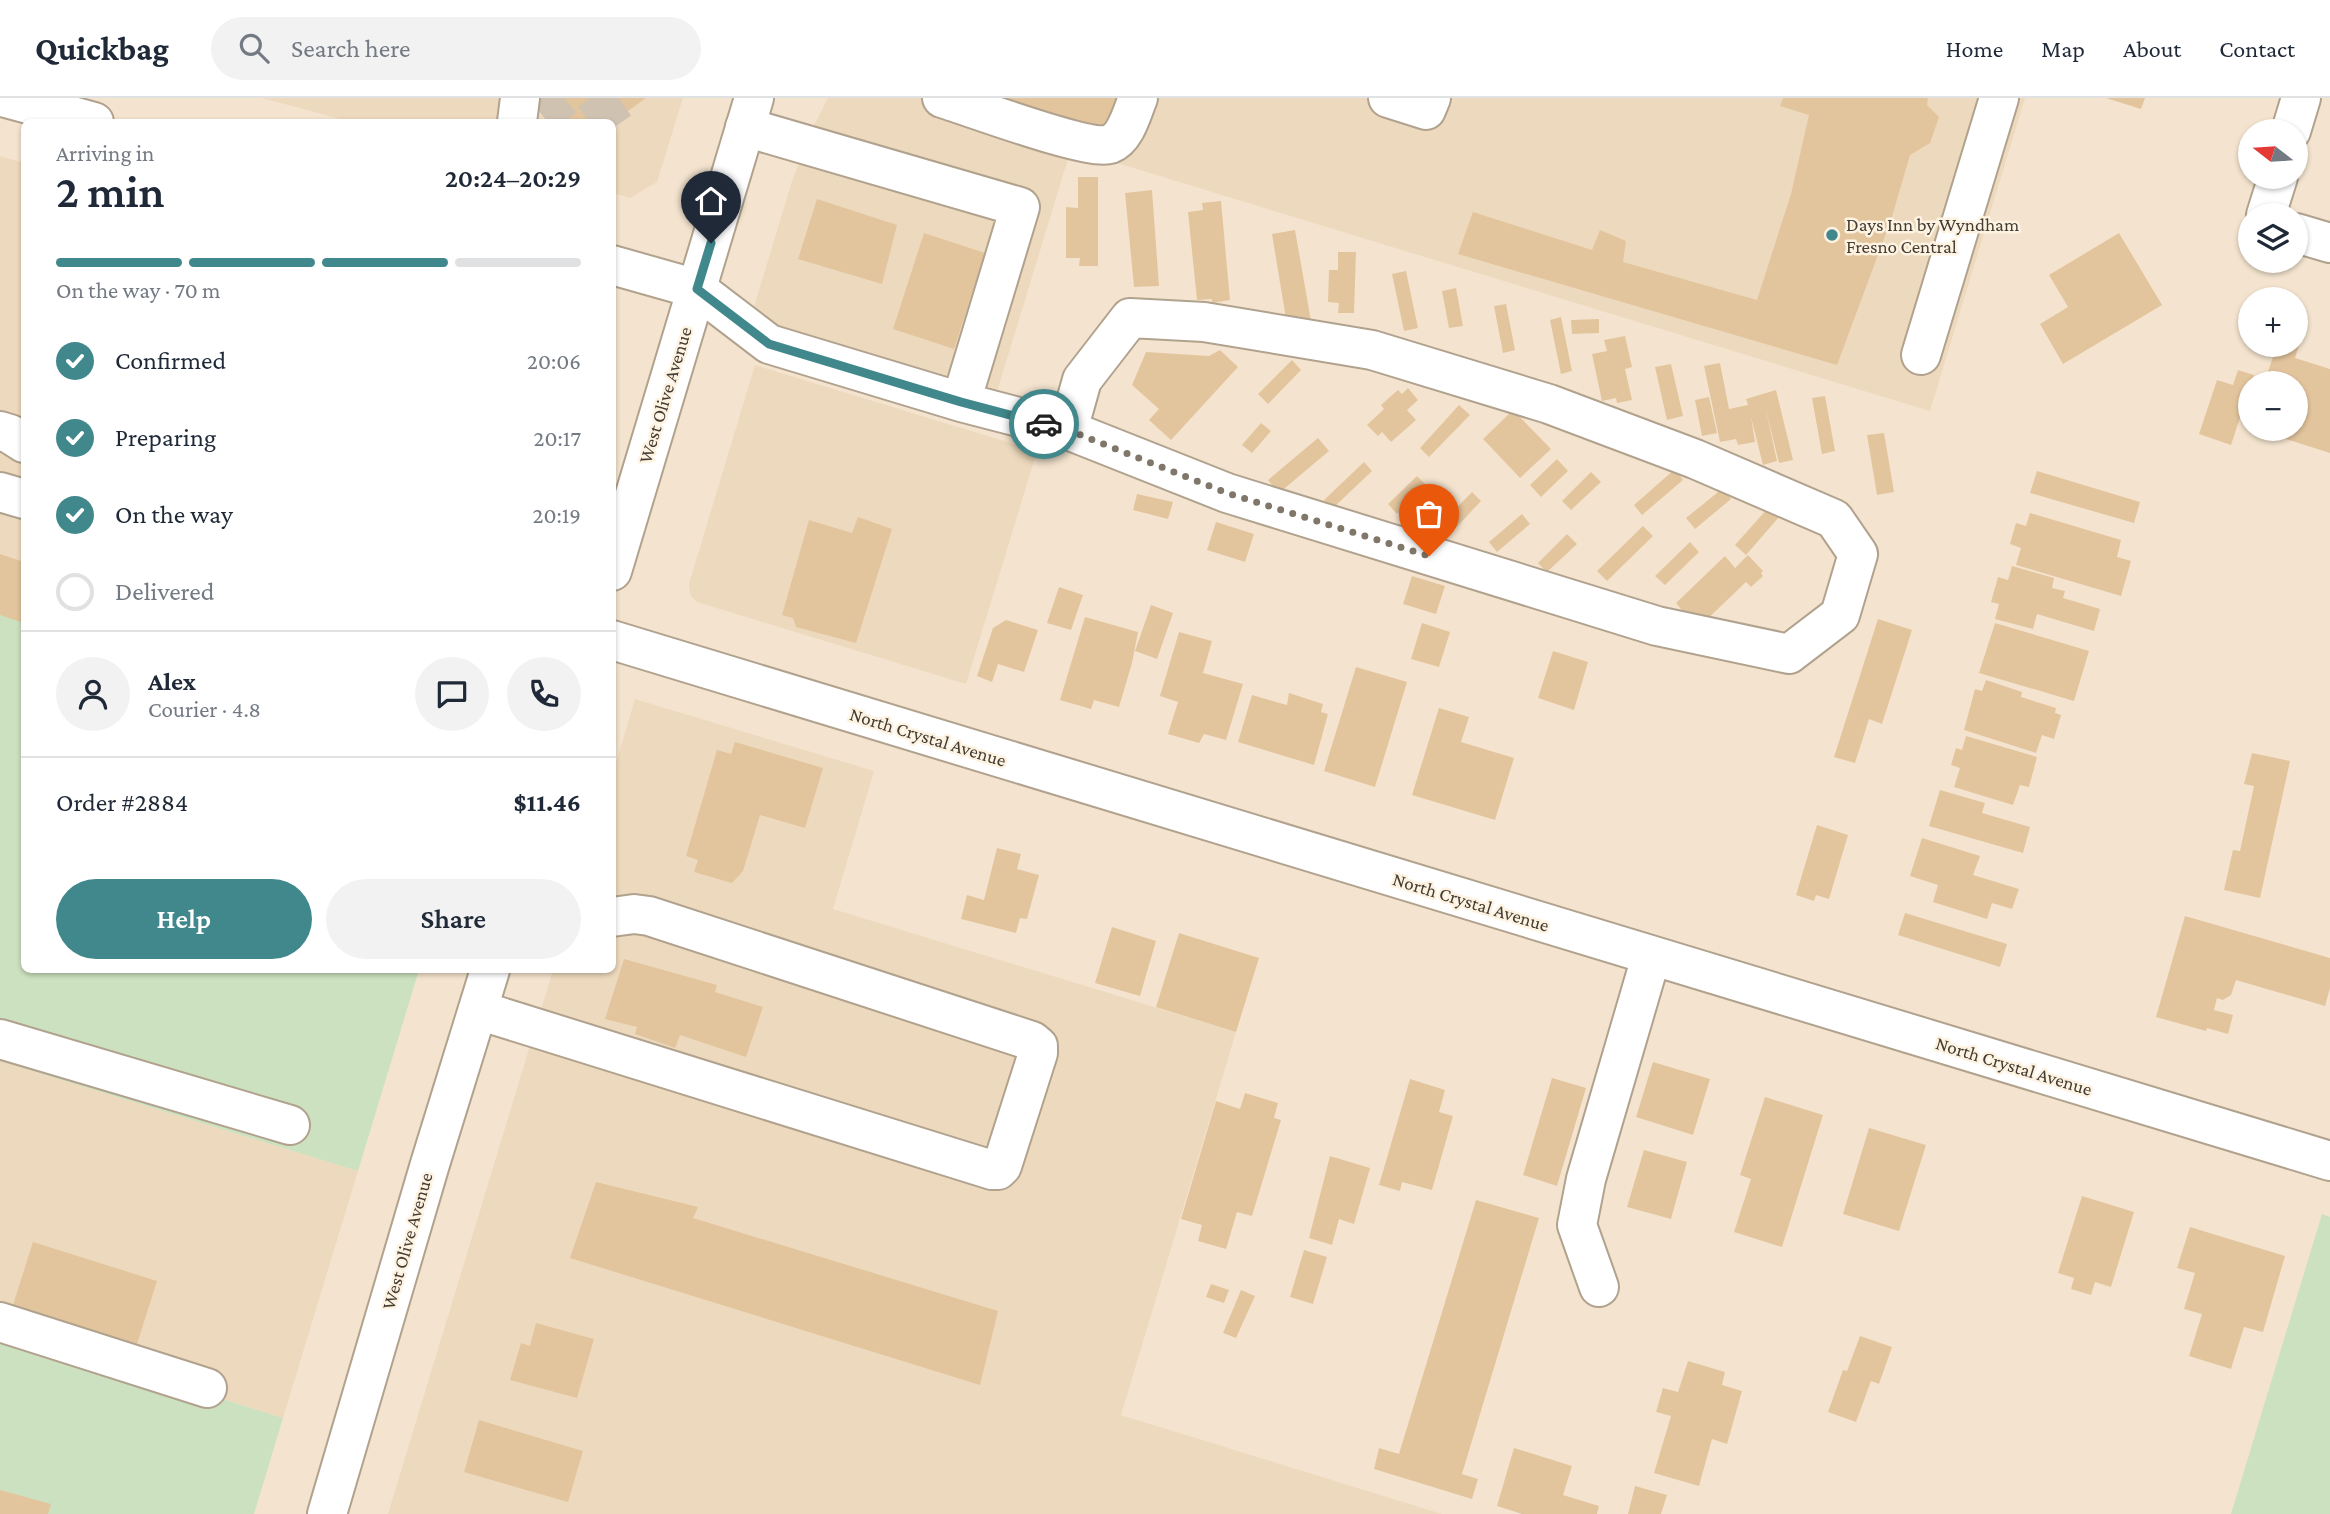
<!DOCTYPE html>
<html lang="en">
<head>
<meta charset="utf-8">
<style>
  body { margin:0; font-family:"Crimson Pro",serif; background:#f2f2f3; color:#1f2937; height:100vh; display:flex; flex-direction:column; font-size:26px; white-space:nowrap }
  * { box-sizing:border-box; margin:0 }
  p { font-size:23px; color:#747a83 }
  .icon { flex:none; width:38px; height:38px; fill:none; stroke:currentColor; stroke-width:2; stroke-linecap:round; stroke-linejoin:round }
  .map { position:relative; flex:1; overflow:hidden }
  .side { position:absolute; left:21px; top:21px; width:595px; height:854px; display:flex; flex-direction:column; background:#fff; border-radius:10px; box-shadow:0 2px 5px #0004 }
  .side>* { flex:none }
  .needle { width:46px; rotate:287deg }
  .tools { position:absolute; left:2238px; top:21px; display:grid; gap:14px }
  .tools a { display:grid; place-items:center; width:70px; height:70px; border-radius:50%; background:#fff; box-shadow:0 2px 5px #0004; font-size:35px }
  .pin { position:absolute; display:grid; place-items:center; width:60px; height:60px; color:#fff; margin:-72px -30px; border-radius:50% 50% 50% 0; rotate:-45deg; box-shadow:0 0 7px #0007 }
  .pin .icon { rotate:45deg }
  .courier { position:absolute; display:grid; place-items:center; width:70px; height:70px; margin:-35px; border:5px solid #40888b; border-radius:50%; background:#fff; color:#222; box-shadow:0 2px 9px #0007 }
  .summary em { font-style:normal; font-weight:600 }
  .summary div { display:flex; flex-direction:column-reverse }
  .summary { display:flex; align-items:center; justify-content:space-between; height:119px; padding:0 35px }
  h1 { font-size:46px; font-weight:600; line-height:52px }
  .bar { display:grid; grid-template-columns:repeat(4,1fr); gap:10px 7px; align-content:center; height:84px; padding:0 35px }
  .bar i { height:9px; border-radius:5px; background:#e0e1e3 }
  .bar .current { background:#40888b }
  .bar p { grid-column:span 4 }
  .line { display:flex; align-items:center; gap:18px; padding:0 35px; border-top:2px solid #e0e1e3 }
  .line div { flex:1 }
  .round { display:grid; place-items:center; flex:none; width:74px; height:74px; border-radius:37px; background:#f2f2f3 }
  ol { padding:0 35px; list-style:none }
  li { display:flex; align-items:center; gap:21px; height:77px }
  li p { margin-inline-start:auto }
  li .icon { padding:7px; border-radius:50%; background:#40888b; color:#fff; stroke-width:4 }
  li:last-child { color:#747a83 }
  li i { width:38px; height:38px; border:4px solid #e0e1e3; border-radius:50% }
  .primary-button { display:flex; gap:14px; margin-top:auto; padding:14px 35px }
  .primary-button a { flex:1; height:80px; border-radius:42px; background:#40888b; color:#fff; font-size:28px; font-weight:600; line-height:80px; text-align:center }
  .primary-button a+a { background:#f2f2f3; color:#1f2937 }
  header { display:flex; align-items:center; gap:42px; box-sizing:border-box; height:98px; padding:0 35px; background:#fff; border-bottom:2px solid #e0e1e3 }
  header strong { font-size:33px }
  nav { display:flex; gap:38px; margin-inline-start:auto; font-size:24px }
  .search { width:490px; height:63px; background:#f2f2f3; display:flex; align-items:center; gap:18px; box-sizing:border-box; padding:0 24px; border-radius:38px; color:#747a83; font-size:26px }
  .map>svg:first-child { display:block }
</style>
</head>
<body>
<header>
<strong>Quickbag</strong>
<div class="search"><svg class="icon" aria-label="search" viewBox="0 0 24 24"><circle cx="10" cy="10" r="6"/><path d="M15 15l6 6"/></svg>Search here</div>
<nav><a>Home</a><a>Map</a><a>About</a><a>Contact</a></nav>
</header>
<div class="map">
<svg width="2330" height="1416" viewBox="0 0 2330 1416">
  <rect width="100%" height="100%" fill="#f4e4cf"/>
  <!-- built -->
  <path fill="#edd9bd" d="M262 0H683L657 84 630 100 613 95 612 24H352Z
    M828 0H2025L1930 313 1071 51 996 297 750 222 792 83 812 31Z
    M0 58 24 65V512L0 505Z
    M755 267 1037 353 966 586 697 504 690 497 689 486Z
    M635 601 874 673 833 811 1236 934 1121 1317 1442 1416H388L553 872H612L613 675Z
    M0 963 358 1073 283 1320 0 1232Z"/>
  <!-- green -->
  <path fill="#cce1bf" d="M0 505 24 512V872H419L358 1073 0 963Z
    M2322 1116 2330 1119V1416H2231Z
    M0 1232 283 1320 254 1416H0Z"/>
  <!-- building -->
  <path fill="#e3c59d" d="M531 0H646L613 24H547Z
    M981 0H1125L1116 28 1090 36Z
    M1783 0H1928L1927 7 1939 19 1930 45 1910 57 1891 122 1837 267 1458 156 1473 114 1592 152 1600 132 1626 143 1623 164 1757 202 1791 96 1809 17 1780 8Z
    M2106 0H2145L2141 11Z
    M1078 79H1098V168H1079L1080 160H1066V109L1078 110Z
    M1152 92 1159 188 1134 189 1125 95Z
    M817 101 897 127 882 186 798 161Z
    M1221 103 1230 202 1212 205V201L1197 202 1188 114 1203 112 1202 105Z
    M1295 132 1311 223 1287 227 1272 136Z
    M924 135 985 155 954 251 893 231Z
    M2119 135 2162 207 2063 266 2040 226 2068 209 2049 177Z
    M1338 154H1356L1354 215H1338L1339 205 1328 204 1329 172H1338Z
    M1406 173 1418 230 1404 233 1392 176Z
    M1456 190 1463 228 1449 230 1442 193Z
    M1506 206 1515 252 1503 255 1494 208Z
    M1561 219 1572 273 1561 276 1550 222Z
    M1599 221V235L1572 236 1571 222Z
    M2296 226 2305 229 2295 260 2330 271V355L2254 331H2296V285H2264L2274 256 2266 254 2268 247H2296Z
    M1625 238 1632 269 1625 271 1632 302 1617 305 1616 300 1602 303 1592 256 1607 253 1604 242Z
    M1220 252 1238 269 1171 342 1149 322 1159 311 1132 287 1146 254 1209 258Z
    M1292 262 1301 272 1268 306 1258 296Z
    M1720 265 1729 311 1748 307 1746 301 1776 292 1793 362 1779 365 1766 312 1777 363 1763 367 1751 319 1755 344 1738 347 1736 341 1720 344 1704 268Z
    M1671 266 1683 318 1667 322 1655 269Z
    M2238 272 2254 277 2231 347 2199 336 2217 282 2233 287Z
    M1408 290 1418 302 1407 312 1416 322 1391 344 1382 334 1378 338 1367 327 1384 311 1381 307 1398 292 1402 296Z
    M1825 298 1835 353 1822 356 1812 300Z
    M1709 299 1717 335 1702 338 1695 302Z
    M1459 307 1470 317 1429 359 1420 350Z
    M1513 312 1551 351 1520 380 1483 341Z
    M1261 325 1271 333 1252 355 1242 347Z
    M1884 335 1894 394 1877 397 1867 337Z
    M1318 340 1329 353 1279 395 1268 382Z
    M1557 361 1568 373 1541 399 1530 387Z
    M1364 364 1372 373 1332 411 1324 402Z
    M1675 371 1683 382 1642 417 1634 407Z
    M2037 373 2140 404 2134 425 2030 395Z
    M1591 374 1601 384 1571 412 1562 403Z
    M1417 378 1427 388 1397 416 1388 406Z
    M1723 390 1731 401 1695 431 1686 420Z
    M1472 394 1481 403 1453 433 1443 424Z
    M1137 396 1173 404 1168 421 1133 412Z
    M1768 410 1779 419 1746 457 1735 447Z
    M2030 415 2121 442 2117 459 2131 463 2121 498 2016 467 2021 450 2010 446 2016 425 2026 428Z
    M1522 416 1530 426 1497 454 1489 444Z
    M858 419 892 431 856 545 796 529 793 520 782 517 809 422 852 435Z
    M1216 424 1254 436 1245 464 1207 452Z
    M1643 428 1653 438 1607 483 1597 473Z
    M1567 436 1577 446 1547 474 1538 465Z
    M1690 444 1699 454 1665 487 1655 478Z
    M0 456 24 464V525L0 517Z
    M1748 457 1763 473 1761 475 1763 478 1751 489 1746 484 1697 531 1676 505 1725 458 1735 470Z
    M2012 468 2054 480 2052 490 2065 493 2063 500 2100 511 2094 533 2037 516 2033 531 1995 521 1999 506 1991 504 1998 479 2008 482Z
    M1412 478 1445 488 1436 516 1403 506Z
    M1059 489 1083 497 1071 532 1047 525Z
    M1151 507 1173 515 1157 561 1135 553Z
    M1085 519 1138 534 1132 565 1119 609 1094 602 1091 611 1060 602Z
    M1878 521 1912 532 1882 626 1869 621 1855 665 1834 659Z
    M1006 522 1038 532 1024 574 998 566 992 584 977 578 993 530Z
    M1422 525 1450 534 1439 569 1411 561Z
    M1995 525 2089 553 2074 603 1979 575Z
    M1179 534 1212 543 1203 575 1243 586 1226 642 1204 636 1199 645 1168 636 1178 604 1160 598Z
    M1553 553 1588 564 1574 612 1538 600Z
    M1356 569 1407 584 1375 689 1324 673Z
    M1986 582 2022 594 2021 599 2056 610 2055 615 2061 617 2054 641 2042 637 2036 655 1964 632 1975 591 1982 593Z
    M1289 595 1323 606 1321 614 1328 616 1314 667 1238 644 1252 597 1287 607Z
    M1439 610 1469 619 1461 644 1514 660 1495 722 1412 697Z
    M1966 638 2037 659 2029 689 2020 687 2013 707 1954 689 1960 670 1951 667 1956 650 1962 652Z
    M735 644 823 670 805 730 760 717 743 773 732 785 694 774 698 762 686 758 717 652 731 656Z
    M2252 655 2290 663 2260 800 2224 792 2233 752 2240 753 2254 688 2244 686Z
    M1940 692 1985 705 1982 715 2030 729 2023 755 1929 728Z
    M1817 727 1848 737 1829 801 1816 797 1814 803 1796 797Z
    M1922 740 1980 758 1973 777 2019 791 2012 811 1992 805 1987 821 1933 804 1938 787 1910 778Z
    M997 750 1021 756 1017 771 1039 777 1027 821 1020 820 1016 835 961 821 967 797 984 802Z
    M1905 815 2007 846 2000 869 1898 837Z
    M2185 818 2330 860V890L2325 908 2236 882 2231 897 2223 902 2217 900 2214 912 2233 917 2228 936 2207 930 2206 933 2156 919Z
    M1112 829 1156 843 1140 898 1095 885Z
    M1179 835 1259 860 1236 934 1156 909Z
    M624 861 717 887 715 894 763 909 746 959 680 937 675 950 635 936 637 929 605 921Z
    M1653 964 1710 981 1693 1037 1636 1019Z
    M1552 980 1586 990 1557 1088 1523 1077Z
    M1410 981 1445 992 1439 1014 1453 1018 1432 1092 1402 1084 1400 1093 1379 1087Z
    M1245 995 1278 1005 1274 1020 1281 1022 1252 1118 1237 1114 1226 1151 1198 1143 1202 1127 1181 1121 1216 1003 1240 1011Z
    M1765 999 1823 1017 1782 1149 1734 1134 1751 1081 1740 1077Z
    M1869 1030 1926 1047 1899 1133 1843 1116Z
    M1644 1052 1687 1064 1671 1121 1627 1109Z
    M1330 1058 1370 1070 1354 1126 1339 1121 1332 1147 1309 1140Z
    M596 1084 698 1109 693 1120 998 1213 980 1287 570 1160Z
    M2082 1098 2134 1114 2111 1189 2095 1184 2091 1197 2071 1191 2074 1180 2058 1175Z
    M1476 1102 1539 1120 1462 1376 1478 1381 1472 1401 1374 1371 1379 1350 1399 1356Z
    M2190 1129 2285 1158 2263 1234 2244 1229 2231 1271 2189 1258 2202 1216 2184 1211 2195 1175 2177 1170Z
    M33 1144 157 1183 137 1246 13 1207Z
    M1304 1152 1327 1159 1313 1206 1290 1199Z
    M1211 1186 1229 1192 1224 1205 1206 1199Z
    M1241 1192 1255 1198 1236 1240 1223 1235Z
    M536 1225 594 1241 577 1300 510 1282 521 1245 530 1248Z
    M1860 1238 1892 1249 1879 1286 1871 1283 1856 1324 1828 1314 1843 1272 1847 1273Z
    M1688 1263 1725 1274 1722 1287 1742 1293 1727 1346 1712 1341 1699 1388 1654 1375 1671 1318 1656 1314 1663 1290 1678 1294Z
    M479 1322 583 1353 568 1404 464 1374Z
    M1514 1350 1572 1368 1563 1397 1599 1408 1597 1416H1522L1497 1408Z
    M1635 1388 1667 1397 1661 1416H1628Z
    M0 1392 51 1406 48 1416H0Z"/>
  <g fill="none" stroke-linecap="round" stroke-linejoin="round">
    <!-- minor-tunnel -->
    <path stroke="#d0c2b0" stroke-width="38" stroke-dasharray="38 19" stroke-linecap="butt" d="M543 18 564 0
      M589 24 623 0"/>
    <!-- minor casing -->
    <g stroke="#b1a28e" stroke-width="42">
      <path id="minor" d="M6 0 94 24
        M942 0C971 9 1088 53 1110 46 1126 40 1132 14 1138 0
        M1388 0 1426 12 1431 0
        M517 24 520 0
        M745 29 1020 109 961 304
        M2291 33 2301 0
        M2266 117 2278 79
        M2296 135 2330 145
        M612 167 697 191 769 246 961 304 1068 332 1082 282 1130 220 1204 224 1372 252 1549 306 1695 361 1834 421 1858 456 1840 517 1789 556 1657 528 1227 395 1068 332
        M1921 257 1999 0
        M0 333 10 336 24 345
        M0 394 24 401
        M612 542 2330 1063
        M478 912 992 1072H998L1002 1068 1038 955V948L1032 943 649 818 634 816 612 819
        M0 941 290 1027
        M1599 1189 1577 1127 1586 1081 1651 859
        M0 1224 207 1290"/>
    </g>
    <!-- major casing -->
    <g stroke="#b1a28e" stroke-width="42">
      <path id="major" d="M612 473 754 0
        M327 1416 430 1066 490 872"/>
    </g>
    <!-- minor -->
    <use href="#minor" stroke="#fff" stroke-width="38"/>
    <!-- major -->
    <use href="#major" stroke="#fff" stroke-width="38"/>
  </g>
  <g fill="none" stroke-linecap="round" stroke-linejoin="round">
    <!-- done -->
    <path stroke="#80776a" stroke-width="7" stroke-dasharray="0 12.6" d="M1044 326 1068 332 1227 395 1429 458"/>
    <!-- route -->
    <path stroke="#40888b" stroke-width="9" d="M711 145 697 191 769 246 961 304 1044 326"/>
  </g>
  <!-- markers -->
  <circle fill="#40888b" stroke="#fef2e1" stroke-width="2.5" cx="1832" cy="137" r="7"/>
  <g text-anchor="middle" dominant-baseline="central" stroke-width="5" stroke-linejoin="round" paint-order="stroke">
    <!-- poi labels -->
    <g font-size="19" fill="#423c34" stroke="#fef2e1" text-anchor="start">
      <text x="1846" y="126">Days Inn by Wyndham<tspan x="1846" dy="22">Fresno Central</tspan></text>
    </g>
    <!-- street labels -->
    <g font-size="19" fill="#423c34" stroke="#fef2e1">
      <text transform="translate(665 297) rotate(-73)">West Olive Avenue</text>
      <text transform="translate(928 639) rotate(17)">North Crystal Avenue</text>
      <text transform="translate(1471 804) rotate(17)">North Crystal Avenue</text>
      <text transform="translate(2014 968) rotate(17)">North Crystal Avenue</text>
      <text transform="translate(407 1143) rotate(-74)">West Olive Avenue</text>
    </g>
  </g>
</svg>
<div class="tools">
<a><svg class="needle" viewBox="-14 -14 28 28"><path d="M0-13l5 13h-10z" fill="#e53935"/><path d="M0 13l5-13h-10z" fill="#747a83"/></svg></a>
<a><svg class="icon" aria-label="layers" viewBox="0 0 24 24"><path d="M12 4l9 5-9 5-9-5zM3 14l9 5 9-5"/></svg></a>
<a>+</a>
<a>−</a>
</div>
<div class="pin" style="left:1429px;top:458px;background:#ea580c"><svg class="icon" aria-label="bag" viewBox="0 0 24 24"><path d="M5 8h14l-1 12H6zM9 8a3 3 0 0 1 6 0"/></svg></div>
<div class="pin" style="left:711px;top:145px;background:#1f2937"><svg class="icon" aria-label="home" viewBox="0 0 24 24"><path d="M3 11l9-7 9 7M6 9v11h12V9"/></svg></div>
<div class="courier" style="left:1044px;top:326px"><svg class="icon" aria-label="car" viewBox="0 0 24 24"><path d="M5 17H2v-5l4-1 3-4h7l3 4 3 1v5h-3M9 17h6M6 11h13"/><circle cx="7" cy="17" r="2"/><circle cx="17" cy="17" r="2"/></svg></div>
<section class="side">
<div class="summary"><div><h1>2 min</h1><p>Arriving in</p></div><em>20:24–20:29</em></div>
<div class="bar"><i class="current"></i><i class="current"></i><i class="current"></i><i></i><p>On the way · 70 m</p></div>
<ol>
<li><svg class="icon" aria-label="check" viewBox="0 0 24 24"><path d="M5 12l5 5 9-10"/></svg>Confirmed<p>20:06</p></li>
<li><svg class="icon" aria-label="check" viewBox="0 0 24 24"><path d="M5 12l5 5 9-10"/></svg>Preparing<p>20:17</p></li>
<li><svg class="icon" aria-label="check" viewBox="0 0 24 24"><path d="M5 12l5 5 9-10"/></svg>On the way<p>20:19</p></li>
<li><i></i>Delivered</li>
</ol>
<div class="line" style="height:126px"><a class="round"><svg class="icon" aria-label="person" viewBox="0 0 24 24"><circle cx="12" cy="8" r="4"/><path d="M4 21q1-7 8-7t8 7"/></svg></a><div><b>Alex</b><p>Courier · 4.8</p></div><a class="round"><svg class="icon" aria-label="chat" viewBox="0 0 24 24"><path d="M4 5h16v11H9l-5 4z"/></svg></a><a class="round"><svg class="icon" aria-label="phone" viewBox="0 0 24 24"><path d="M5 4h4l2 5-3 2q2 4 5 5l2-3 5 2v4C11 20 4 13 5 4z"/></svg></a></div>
<div class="line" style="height:91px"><div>Order #2884</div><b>$11.46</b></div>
<div class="primary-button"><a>Help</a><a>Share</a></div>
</section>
</div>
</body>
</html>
